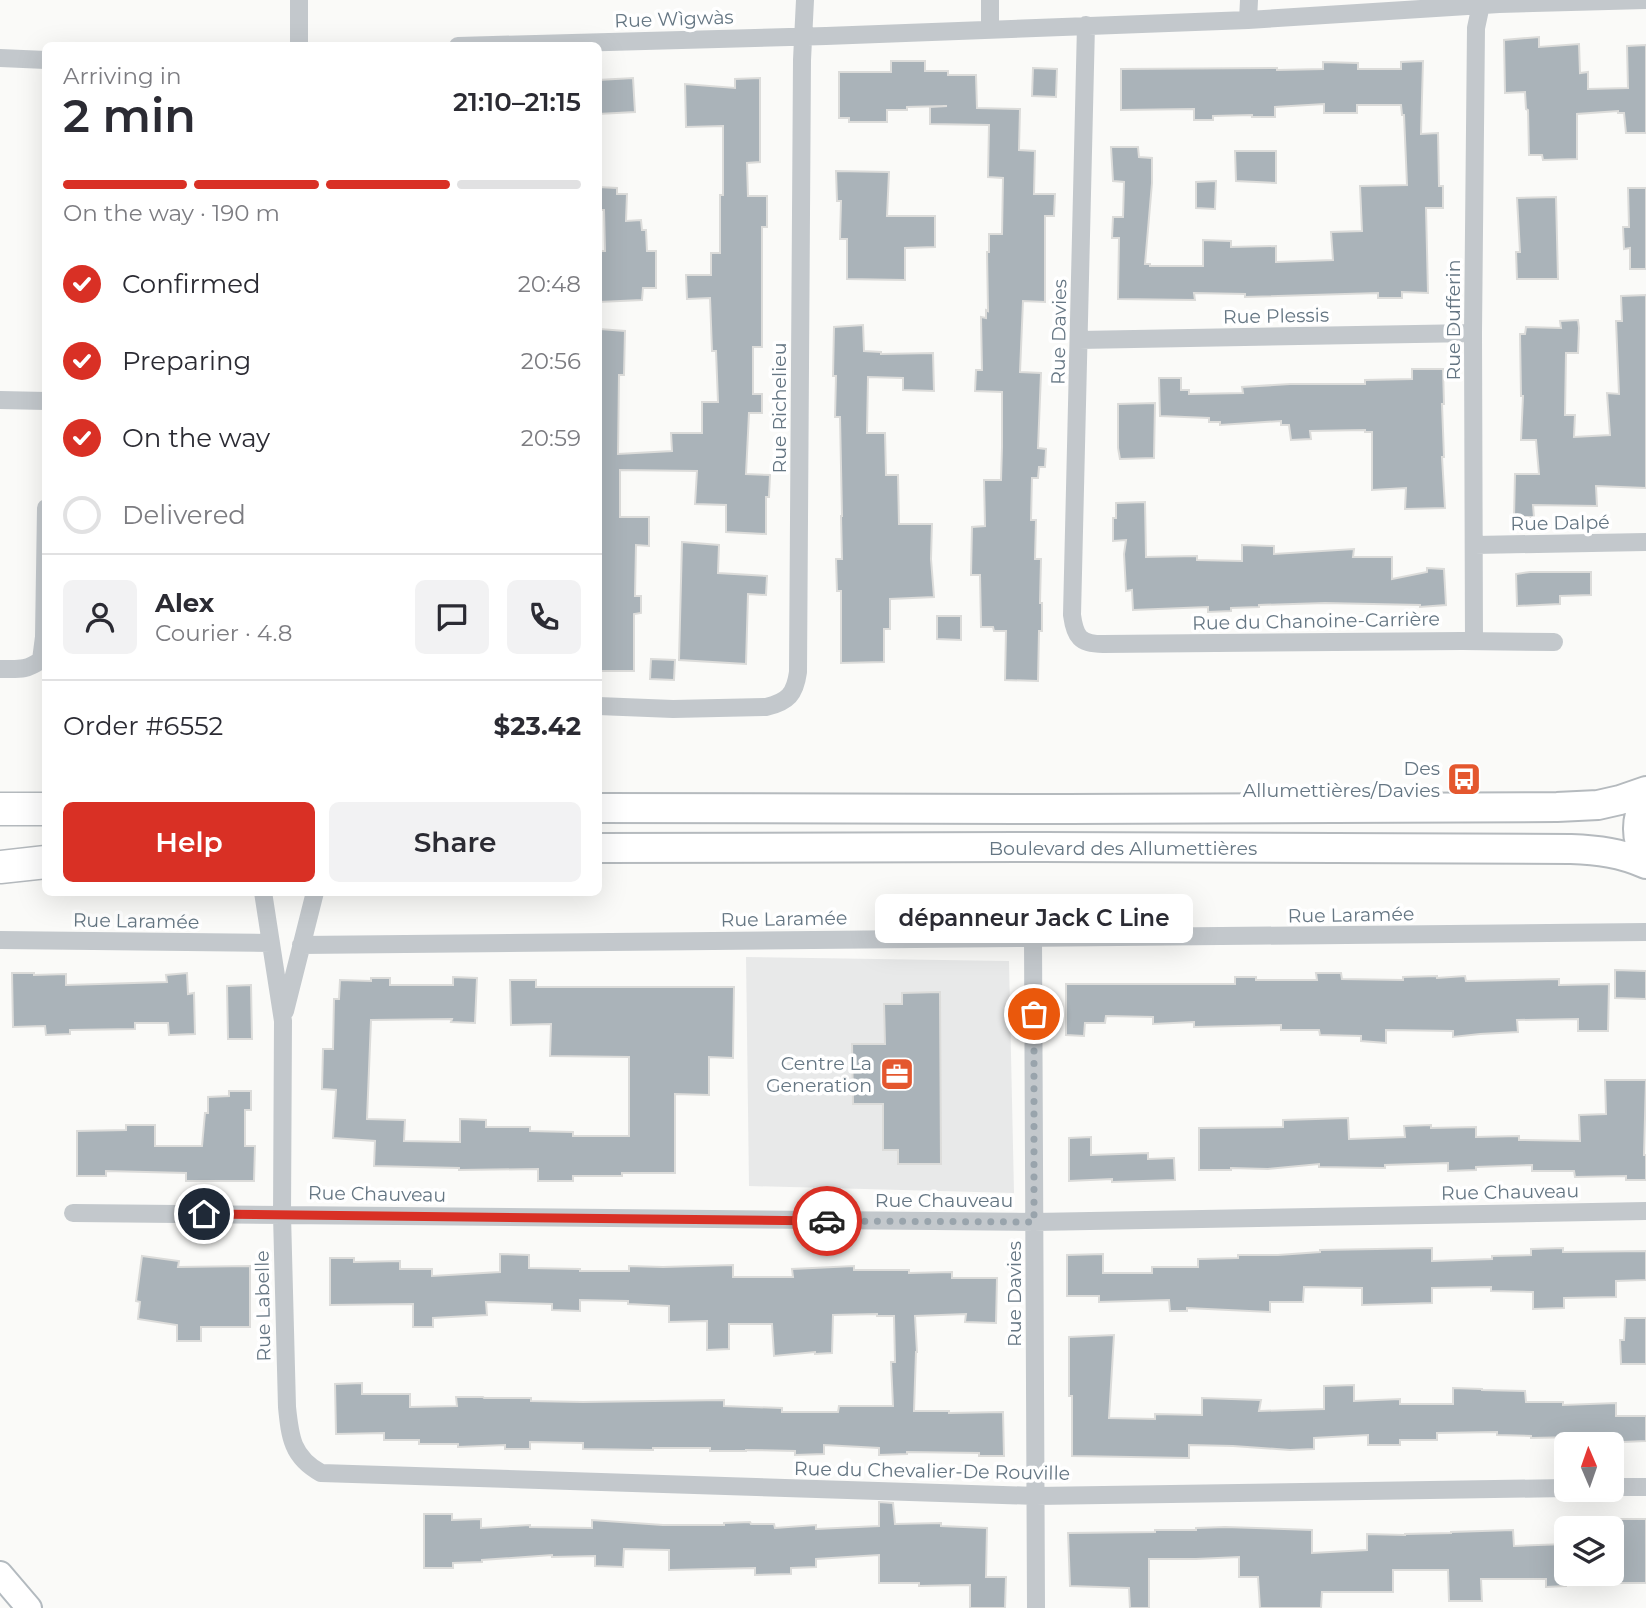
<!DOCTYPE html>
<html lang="en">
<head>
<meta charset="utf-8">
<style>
  body { margin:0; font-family:Montserrat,sans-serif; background:#f2f2f3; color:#2b2b33; height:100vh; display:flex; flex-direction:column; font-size:26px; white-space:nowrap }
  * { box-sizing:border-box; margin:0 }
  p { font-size:23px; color:#7c7c81 }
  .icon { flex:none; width:38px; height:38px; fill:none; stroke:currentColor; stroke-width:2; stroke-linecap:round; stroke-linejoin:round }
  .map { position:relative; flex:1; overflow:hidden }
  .drawer { position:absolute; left:42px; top:42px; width:560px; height:854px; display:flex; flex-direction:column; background:#fff; border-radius:10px; box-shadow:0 7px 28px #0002 }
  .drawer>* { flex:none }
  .needle { width:46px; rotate:358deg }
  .controls { position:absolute; left:1554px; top:1432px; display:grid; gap:14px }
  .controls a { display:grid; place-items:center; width:70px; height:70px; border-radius:10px; background:#fff; box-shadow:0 7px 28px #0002; font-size:35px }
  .pin { position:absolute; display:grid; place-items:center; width:60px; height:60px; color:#fff; margin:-30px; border:4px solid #fff; border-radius:50%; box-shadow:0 2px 7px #0007 }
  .courier { position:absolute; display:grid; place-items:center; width:70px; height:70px; margin:-35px; border:5px solid #d93025; border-radius:50%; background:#fff; color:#222; box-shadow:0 2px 9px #0007 }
  .bubble { position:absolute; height:49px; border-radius:10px; background:#fff; box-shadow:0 7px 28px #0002; font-size:23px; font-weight:600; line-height:49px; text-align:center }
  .headline em { font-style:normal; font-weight:600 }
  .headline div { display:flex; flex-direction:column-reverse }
  .headline { display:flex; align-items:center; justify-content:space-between; height:119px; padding:0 21px }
  h1 { font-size:46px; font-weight:600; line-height:52px }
  .bar { display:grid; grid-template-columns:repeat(4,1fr); gap:10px 7px; align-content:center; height:84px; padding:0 21px }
  .bar i { height:9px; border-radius:5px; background:#e1e1e2 }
  .bar .selected { background:#d93025 }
  .bar p { grid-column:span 4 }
  .line { display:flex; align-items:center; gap:18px; padding:0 21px; border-top:2px solid #e1e1e2 }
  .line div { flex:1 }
  .round { display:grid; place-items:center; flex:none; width:74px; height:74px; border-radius:10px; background:#f2f2f3 }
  ol { padding:0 21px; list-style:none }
  li { display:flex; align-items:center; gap:21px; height:77px }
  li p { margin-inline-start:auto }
  li .icon { padding:7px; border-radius:50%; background:#d93025; color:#fff; stroke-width:4 }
  li:last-child { color:#7c7c81 }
  li i { width:38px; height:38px; border:4px solid #e1e1e2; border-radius:50% }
  .action { display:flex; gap:14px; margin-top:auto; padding:14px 21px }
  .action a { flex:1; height:80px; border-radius:10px; background:#d93025; color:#fff; font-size:28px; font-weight:600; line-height:80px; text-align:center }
  .action a+a { background:#f2f2f3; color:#2b2b33 }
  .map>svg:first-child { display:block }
</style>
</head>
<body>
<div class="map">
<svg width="1646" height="1608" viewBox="0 0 1646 1608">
  <rect width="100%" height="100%" fill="#fafaf8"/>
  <!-- built -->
  <path fill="#e8e9e9" d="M746 957 1009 961 1014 1193 749 1186Z"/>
  <!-- building -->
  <path fill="#aab3b9" stroke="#dcdcda" stroke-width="2" d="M1539 37V47L1579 44 1580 73 1588 72V89L1628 88 1627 46 1646 45V133H1626L1624 113H1618V111L1577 114V159L1543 160 1542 155H1529L1528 110 1526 109 1525 92 1505 93 1504 40Z
    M891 61H925V71H948V75H976L977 108 1020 109 1019 150 1035 151 1034 194H1055L1054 216H1045V302L1023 301 1020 372 1041 373 1038 448 1046 449 1045 467H1039L1038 478H1032L1031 520H1036L1035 559H1041L1040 603H1042V631H1039L1038 681 1005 680 1006 631H994L993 627H981L980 575H971L972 527 985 526 984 480H1001L1002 447V392L975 391 976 370H982L981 317 986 318V310L988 311 987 252H989V234H1002L1003 178 988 177 989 125 930 124V107L947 106 907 107V110H887V122H849V118H839V72H891Z
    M1423 61 1421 134 1438 133 1439 186H1443V208H1426L1428 293 1402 292V298H1378V293L1245 297V294L1194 293 1195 300 1118 299 1119 238H1112L1113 217H1123L1124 182 1113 181 1111 147H1138L1139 157 1152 158V183L1145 264H1150V266H1203V240L1231 241V247L1276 246V262L1333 260 1331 232 1362 231 1360 186 1407 185 1404 115H1402L1401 105H1357V113H1324V104L1275 107V117H1252V115L1213 116V120H1194V109L1121 110V69L1277 68V70L1323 69V62L1358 63V69H1401V62Z
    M1033 68 1057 69 1056 97 1032 96Z
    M633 78 635 112 598 114V80Z
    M760 78V162L747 163 748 196H767V227H762V347H753V394H762V413H749L746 474 770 475 769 497H766V534L726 532V505L695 504 697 471 620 470V517H649V546L636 545 635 596H641V613L634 614V671H598V350H600V329L625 331 624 375H619L618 454 672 451 671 433H702V402H718L716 351H712L710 298 687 299 686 275H711V253H720V195H723V126L686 127 685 84 735 88V79Z
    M1235 151H1276V183L1236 181Z
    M836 171 889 172 887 216H935V247L905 248V280L847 279V239H840L841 201H837Z
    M1216 181 1215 209 1196 208V182Z
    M598 187 617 188V194H627L626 221 641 220 642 230H646L647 251H656V288H643L642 300 599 302V251H605L604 210H598Z
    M1628 188H1646V269H1630V248L1624 249 1623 227H1629Z
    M1556 197 1558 279H1517L1516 252H1520L1517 198Z
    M1646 295V488L1596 486 1597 506 1533 505 1534 517H1514L1515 474H1539L1536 440H1521L1523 396H1521L1520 334H1525L1526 327 1561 328 1560 321 1578 320 1579 328 1578 353H1566L1565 415H1575L1574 437 1610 435 1607 393 1619 394 1616 321H1622L1621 296Z
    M863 325 864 351 881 352V354L933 353 934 391 903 390V378L868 377 867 433H885L886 475H898L899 524H932L931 559 934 597 890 599V629H884V662L841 663V591H837L836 559H842L841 516H842L840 417H835L836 376H833L834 327Z
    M1412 369H1443L1444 404H1442L1444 457H1442L1445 508 1405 509 1406 488 1372 490V432H1365V430L1310 431 1311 439 1291 440 1289 425H1281V421L1220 425V422H1209V418L1160 416 1159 378H1181V390H1189V394L1243 393 1242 387 1290 384H1365V380L1412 379Z
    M1155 403 1154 458 1120 459 1118 448V404Z
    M1145 502 1146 557 1197 556V560L1242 561V545L1274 546V554L1354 549 1353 557H1392V579L1427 572V568L1444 569 1446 605 1420 607V605L1325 603 1259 605V607L1231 608V611L1208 612V607L1133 610 1132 590 1126 591 1124 554 1126 540 1113 541V518H1116V503Z
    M682 542 719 545 718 573 767 576 766 595 748 594 746 664 679 660Z
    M1530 572H1591V595L1560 596V604L1517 606 1516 574Z
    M937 616H961V640L937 639Z
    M651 659 675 660 674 680 650 679Z
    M1615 970 1646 971V999L1615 998Z
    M12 973H34V975L66 974V985L167 982 166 975 187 973 188 994 194 993 195 1034 169 1035 168 1023H135V1029L70 1030V1034L46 1035 45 1026 13 1027Z
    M1316 973H1341L1342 979 1403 980V977L1437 976V978L1465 976 1466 981 1559 979V985L1609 984 1608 1031H1578V1019L1517 1020 1518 1032 1480 1034 1453 1037V1031L1386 1030V1043L1361 1041V1036L1320 1035 1319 1030H1281V1025L1194 1027V1022L1153 1024V1017L1106 1016 1105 1023H1085L1084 1036 1066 1035V984H1235V977H1256V980H1317Z
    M453 977 477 978 475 1023 451 1022 452 1019 371 1020 367 1119 405 1120 404 1141 460 1142V1119L486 1120V1127H530V1131L573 1132V1136H629V1057L550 1056 551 1024 511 1025 510 980H536V987H734L733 1058 709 1057V1095L675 1094V1173H622V1176H573V1181H538V1169L459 1170V1168L374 1166 375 1141 333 1138 336 1090 322 1089 323 1049H333L334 999H339L340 980 371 981V978H390V985H453Z
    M251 985 252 1039H228L227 986Z
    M940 992 941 1164H898V1150H883V1104H853L852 1044H885L884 1004H902V993Z
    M1605 1080H1646L1644 1155H1646V1180H1626V1176L1575 1177 1574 1171H1532V1165L1476 1167V1170L1448 1171V1163L1385 1165V1168L1319 1167V1164L1268 1169 1231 1168V1170H1199V1128L1283 1127V1120L1348 1118 1349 1139 1405 1137 1404 1126 1431 1125V1128L1476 1127V1137L1519 1136V1140L1580 1141 1579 1115 1606 1114Z
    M229 1091H251V1110H245V1146H255L254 1181H186V1173L106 1171V1176H77V1131L126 1130V1125H155V1146H202L205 1113H208V1097L229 1096Z
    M1091 1137V1155L1148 1153V1159L1174 1158 1175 1180 1112 1182V1179L1069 1181V1138Z
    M1432 1248V1261L1492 1259V1256L1531 1255V1249L1563 1248V1252L1646 1251V1280L1616 1281V1297L1564 1298V1308L1533 1309V1292L1491 1291V1287L1432 1288V1303L1362 1305V1288L1304 1287 1303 1302H1270V1312L1187 1308V1311H1170L1169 1300 1099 1302V1296H1067V1255L1103 1254V1273H1152V1267H1198V1259L1238 1258V1255H1278L1320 1252V1250Z
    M500 1254 529 1255V1268L580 1269V1271H629V1266L663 1267 733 1265V1277H793L792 1269 854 1266V1270H909V1273L952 1272V1278H997L996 1323 965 1322 966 1314 915 1316 917 1352H916L914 1411H949V1413L1003 1412 1004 1456H979V1453L907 1452V1454L879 1455V1448L824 1445V1454L795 1455V1451L746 1450V1451H710V1448H653V1450L583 1449V1443L530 1442V1449H505V1445L458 1447V1444H419V1440H384V1433L336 1434 335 1384 362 1383V1394H410V1407L457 1406 456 1397H483L484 1398H531V1401L583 1402 724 1400V1406L782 1408V1412H838L839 1406H893L891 1362H895L894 1316H877V1314L833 1315 832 1353 815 1354V1352L774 1356 772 1324H729V1349L707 1350V1321L669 1322V1306L628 1304V1301L580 1300V1311L552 1310V1304L486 1302 487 1315 433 1318V1327H413V1304L330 1305V1258H354V1262L400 1261V1269H432V1276L500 1272Z
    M142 1256 179 1261 178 1267 250 1266V1327H201V1341H177V1325L138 1319 140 1302 136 1301Z
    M1625 1318H1646V1364H1621L1620 1340H1624Z
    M1114 1335 1109 1418 1155 1419V1414L1202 1415V1398L1261 1400 1259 1411 1324 1409V1386L1354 1385V1401L1400 1399V1404H1453V1388L1482 1389V1390L1525 1391 1526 1402H1563V1405L1616 1403V1416H1646V1441L1576 1444V1437L1531 1438V1436L1497 1435V1432L1437 1433V1440H1400V1445H1368V1435L1314 1438V1449L1290 1450 1233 1446 1189 1445V1458L1072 1456V1396H1069V1337Z
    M879 1502 893 1503 895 1524 941 1523V1526L987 1528 986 1577H1006L1005 1608H970V1585L919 1586V1583H879V1555L816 1559V1567L791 1568V1574L755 1575V1568L669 1570V1550L624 1549 623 1567 595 1566V1556L552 1557V1555L482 1560V1562L453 1563V1568H424V1514H452V1520L481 1519V1528L530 1525V1527L592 1528V1520L663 1525H724V1523L750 1522 751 1524H774L775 1528 816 1525V1529L879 1526Z
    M1618 1519H1646V1583H1620Z
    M1225 1527 1312 1530V1553L1367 1550V1534L1405 1535V1534L1451 1533V1532L1513 1530 1514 1546 1566 1544V1586L1546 1587V1579H1481L1482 1601H1449L1448 1570H1393V1592H1322L1321 1608H1260L1258 1577H1239V1557L1196 1559H1149V1608H1130L1129 1588 1070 1586 1068 1533 1155 1532V1530H1196V1528Z"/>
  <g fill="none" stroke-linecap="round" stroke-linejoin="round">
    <!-- secondary casing -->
    <g stroke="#b3babf" stroke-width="28">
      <path id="secondary" d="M0 1574 29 1608"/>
    </g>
    <!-- primary casing -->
    <g stroke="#b5babe" stroke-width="32">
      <path id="primary" d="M1646 798C1636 818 1635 838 1646 857
        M598 808 1067 809 1557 807 1598 805 1620 800 1646 791
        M598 848 1041 847 1571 849C1598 850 1621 853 1646 864"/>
    </g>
    <!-- highway casing -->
    <g stroke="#b4b9bd" stroke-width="35">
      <path id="highway" d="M0 809H46
        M0 867 46 862"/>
    </g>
    <!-- street -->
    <path stroke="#c3c8cc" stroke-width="18" d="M990 0V29
      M1248 20 1249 0
      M1086 25 1072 615C1075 637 1080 644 1103 644L1462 641 1554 642
      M299 46V0
      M458 46 826 36 1248 20 1499 4 1646 0
      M0 58 46 60
      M1079 340 1473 333
      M0 400 46 401
      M1475 545 1646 542
      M1474 641 1473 333 1476 28 1482 0
      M0 669C18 669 26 671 41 660L44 637 46 508
      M598 706 673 709 766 707C788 702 795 694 798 672L802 60 805 0
      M263 892 283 1021 282 1215 287 1407C290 1437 292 1457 321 1473L1036 1496 1566 1488
      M1033 938 1036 1608
      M0 940 271 943
      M301 945 1646 932
      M285 1011 315 892
      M73 1213 1034 1222 1646 1211
      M1612 1487H1646"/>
    <!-- secondary -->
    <use href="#secondary" stroke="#fff" stroke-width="24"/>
    <!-- primary -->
    <use href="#primary" stroke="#fff" stroke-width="28"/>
    <!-- highway -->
    <use href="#highway" stroke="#fff" stroke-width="32"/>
  </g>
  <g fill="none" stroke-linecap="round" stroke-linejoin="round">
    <!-- done -->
    <path stroke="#99a4ac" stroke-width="7" stroke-dasharray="0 12.6" d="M827 1221 1034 1222V1014"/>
    <!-- route -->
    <path stroke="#d93025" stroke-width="9" d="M204 1214 827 1221"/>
  </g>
  <!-- icons -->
  <defs>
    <g id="bus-square" transform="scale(1.75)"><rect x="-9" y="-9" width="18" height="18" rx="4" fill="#e4572e" stroke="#fff"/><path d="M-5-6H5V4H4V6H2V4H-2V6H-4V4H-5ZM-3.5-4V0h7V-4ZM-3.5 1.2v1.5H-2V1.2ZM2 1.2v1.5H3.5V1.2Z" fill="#fff"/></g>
    <g id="office-square" transform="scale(1.75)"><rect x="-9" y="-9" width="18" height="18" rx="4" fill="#e4572e" stroke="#fff"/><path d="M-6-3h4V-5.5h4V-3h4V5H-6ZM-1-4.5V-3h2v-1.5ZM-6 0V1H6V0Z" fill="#fff"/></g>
  </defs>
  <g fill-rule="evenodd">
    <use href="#bus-square" x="1464" y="779"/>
    <use href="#office-square" x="897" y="1074"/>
  </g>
  <g text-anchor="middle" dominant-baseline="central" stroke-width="7" stroke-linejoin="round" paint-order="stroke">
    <!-- street labels -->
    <g font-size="19" fill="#657683" stroke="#fff">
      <text transform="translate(674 19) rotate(-2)">Rue Wìgwàs</text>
      <text transform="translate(1276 316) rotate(-1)">Rue Plessis</text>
      <text transform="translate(1453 320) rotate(-90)">Rue Dufferin</text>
      <text transform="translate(1059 332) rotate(-89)">Rue Davies</text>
      <text transform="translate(779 408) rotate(-90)">Rue Richelieu</text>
      <text transform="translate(1560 523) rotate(-1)">Rue Dalpé</text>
      <text transform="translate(1316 621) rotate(-1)">Rue du Chanoine-Carrière</text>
      <text x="1123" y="848">Boulevard des Allumettières</text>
      <text transform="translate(1351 915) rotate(-1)">Rue Laramée</text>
      <text transform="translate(784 919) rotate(-1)">Rue Laramée</text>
      <text transform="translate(136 921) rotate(1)">Rue Laramée</text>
      <text transform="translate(1510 1192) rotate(-1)">Rue Chauveau</text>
      <text transform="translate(377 1194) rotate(1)">Rue Chauveau</text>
      <text x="944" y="1200">Rue Chauveau</text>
      <text transform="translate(1014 1294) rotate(-90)">Rue Davies</text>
      <text transform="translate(263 1306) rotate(-91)">Rue Labelle</text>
      <text transform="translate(932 1471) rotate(1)">Rue du Chevalier-De Rouville</text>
    </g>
    <!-- poi labels -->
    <g font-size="19" fill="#657683" stroke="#fff" text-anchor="end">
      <text x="1440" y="768">Des<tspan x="1440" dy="22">Allumettières/Davies</tspan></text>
      <text x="872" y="1063">Centre La<tspan x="872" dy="22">Generation</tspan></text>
    </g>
  </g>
</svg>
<div class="controls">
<a><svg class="needle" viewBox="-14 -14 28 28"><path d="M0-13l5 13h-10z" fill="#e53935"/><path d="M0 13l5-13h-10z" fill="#7c7c81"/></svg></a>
<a><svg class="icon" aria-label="layers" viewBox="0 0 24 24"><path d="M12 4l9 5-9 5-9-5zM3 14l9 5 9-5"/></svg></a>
</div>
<div class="pin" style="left:1034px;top:1014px;background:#ea580c"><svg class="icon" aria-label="bag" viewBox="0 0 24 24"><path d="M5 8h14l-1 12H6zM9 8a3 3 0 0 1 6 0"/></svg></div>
<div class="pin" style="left:204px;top:1214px;background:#1f2937"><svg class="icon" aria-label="home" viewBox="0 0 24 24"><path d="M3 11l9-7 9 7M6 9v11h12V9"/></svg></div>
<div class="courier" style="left:827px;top:1221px"><svg class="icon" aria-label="car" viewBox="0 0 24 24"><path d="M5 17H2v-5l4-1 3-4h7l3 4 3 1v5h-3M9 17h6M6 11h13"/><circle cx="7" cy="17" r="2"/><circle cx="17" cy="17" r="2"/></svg></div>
<div class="bubble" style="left:875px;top:894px;width:318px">dépanneur Jack C Line</div>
<section class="drawer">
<div class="headline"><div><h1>2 min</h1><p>Arriving in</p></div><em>21:10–21:15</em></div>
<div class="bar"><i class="selected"></i><i class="selected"></i><i class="selected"></i><i></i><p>On the way · 190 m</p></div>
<ol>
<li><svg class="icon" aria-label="check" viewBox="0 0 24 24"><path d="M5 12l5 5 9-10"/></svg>Confirmed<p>20:48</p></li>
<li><svg class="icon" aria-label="check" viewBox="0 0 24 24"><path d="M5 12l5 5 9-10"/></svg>Preparing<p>20:56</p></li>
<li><svg class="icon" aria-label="check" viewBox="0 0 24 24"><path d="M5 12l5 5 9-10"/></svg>On the way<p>20:59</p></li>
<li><i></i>Delivered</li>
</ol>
<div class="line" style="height:126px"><a class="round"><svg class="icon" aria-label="person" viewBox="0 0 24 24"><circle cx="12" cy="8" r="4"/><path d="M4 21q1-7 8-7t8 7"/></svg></a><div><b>Alex</b><p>Courier · 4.8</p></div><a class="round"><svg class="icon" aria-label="chat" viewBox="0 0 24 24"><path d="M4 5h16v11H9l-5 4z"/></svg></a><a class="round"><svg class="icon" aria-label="phone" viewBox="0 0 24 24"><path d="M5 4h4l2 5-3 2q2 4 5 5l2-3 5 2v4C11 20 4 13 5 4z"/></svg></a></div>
<div class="line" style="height:91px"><div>Order #6552</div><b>$23.42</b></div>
<div class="action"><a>Help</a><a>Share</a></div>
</section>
</div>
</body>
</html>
